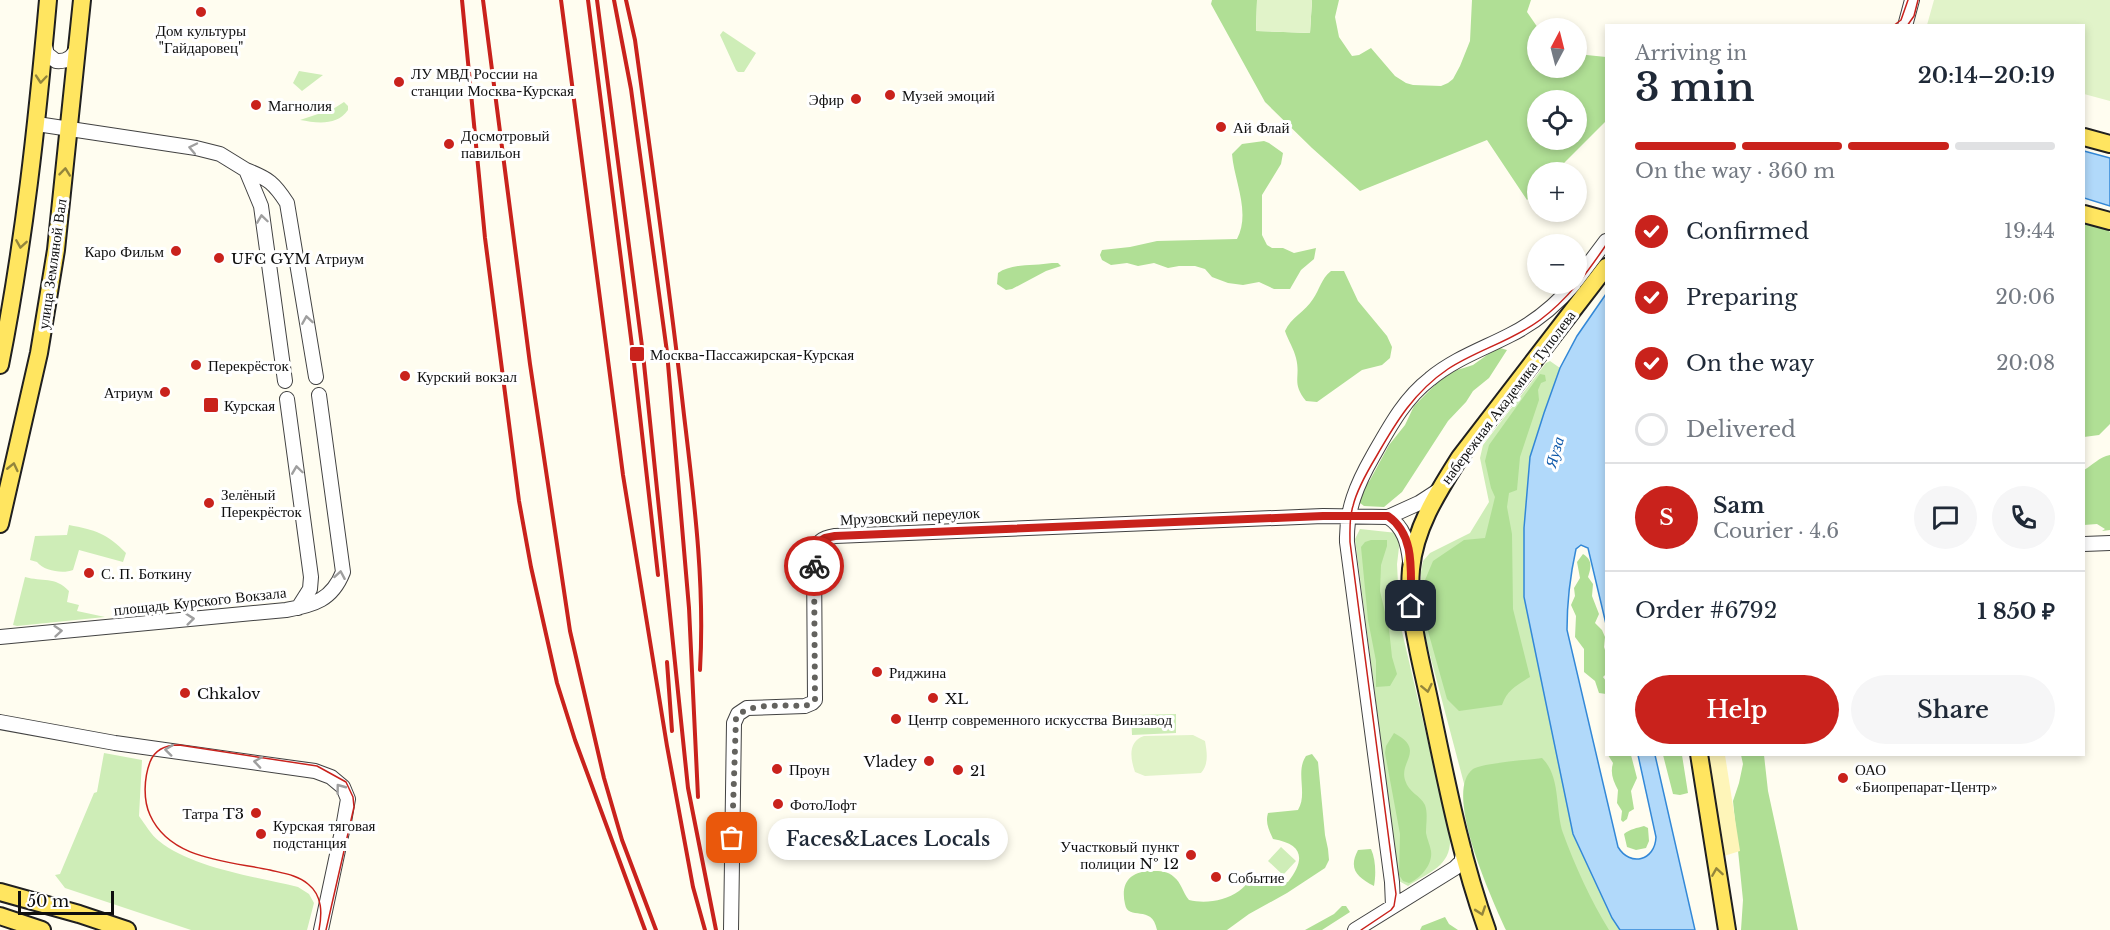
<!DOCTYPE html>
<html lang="en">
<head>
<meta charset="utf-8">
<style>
  body { margin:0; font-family:"Libre Baskerville",serif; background:#f6f6f7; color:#1f2937; height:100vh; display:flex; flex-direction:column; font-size:22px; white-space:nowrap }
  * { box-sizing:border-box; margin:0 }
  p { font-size:20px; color:#747a83 }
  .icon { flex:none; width:33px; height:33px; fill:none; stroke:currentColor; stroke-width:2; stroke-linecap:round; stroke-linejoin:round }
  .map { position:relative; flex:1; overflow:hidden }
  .drawer { position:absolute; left:1605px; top:24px; width:480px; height:732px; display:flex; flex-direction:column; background:#fff; border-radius:0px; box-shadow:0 3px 9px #0003 }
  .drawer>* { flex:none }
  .needle { width:39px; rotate:7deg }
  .tools { position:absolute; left:1527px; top:18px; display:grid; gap:12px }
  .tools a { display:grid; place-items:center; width:60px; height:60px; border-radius:50%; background:#fff; box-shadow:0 3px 9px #0003; font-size:30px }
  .scale { position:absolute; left:18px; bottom:15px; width:96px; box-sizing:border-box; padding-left:6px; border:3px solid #0f0f0f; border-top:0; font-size:16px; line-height:21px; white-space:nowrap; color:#0f0f0f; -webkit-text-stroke:4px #fff; paint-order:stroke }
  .pin { position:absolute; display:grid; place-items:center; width:51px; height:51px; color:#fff; margin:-26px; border-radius:12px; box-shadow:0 3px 9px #0006 }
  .courier { position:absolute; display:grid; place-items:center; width:60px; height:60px; margin:-30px; border:4px solid #c9221c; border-radius:50%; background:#fff; color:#222; box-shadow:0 2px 8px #0007 }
  .bubble { position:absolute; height:42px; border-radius:21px; background:#fff; box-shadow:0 3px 9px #0003; font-size:20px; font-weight:600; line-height:42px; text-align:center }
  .head em { font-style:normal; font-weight:600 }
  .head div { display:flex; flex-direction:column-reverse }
  .head { display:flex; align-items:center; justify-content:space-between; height:102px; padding:0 30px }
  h1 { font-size:39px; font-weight:600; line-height:45px }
  .bar { display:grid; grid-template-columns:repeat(4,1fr); gap:9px 6px; align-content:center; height:72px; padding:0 30px }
  .bar i { height:8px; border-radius:4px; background:#e0e1e3 }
  .bar .active { background:#c9221c }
  .bar p { grid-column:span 4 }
  .line { display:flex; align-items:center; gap:15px; padding:0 30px; border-top:2px solid #e0e1e3 }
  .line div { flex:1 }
  .round { display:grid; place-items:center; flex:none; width:63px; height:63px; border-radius:32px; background:#f6f6f7 }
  ol { padding:0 30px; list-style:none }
  li { display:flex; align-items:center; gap:18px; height:66px }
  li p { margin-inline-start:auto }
  li .icon { padding:6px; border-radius:50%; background:#c9221c; color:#fff; stroke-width:4 }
  li:last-child { color:#747a83 }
  li i { width:33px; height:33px; border:3px solid #e0e1e3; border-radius:50% }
  .button { display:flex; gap:12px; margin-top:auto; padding:12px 30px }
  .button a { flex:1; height:69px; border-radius:36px; background:#c9221c; color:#fff; font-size:24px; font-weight:600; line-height:69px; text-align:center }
  .button a+a { background:#f6f6f7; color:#1f2937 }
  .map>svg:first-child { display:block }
</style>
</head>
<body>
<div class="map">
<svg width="2110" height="930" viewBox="0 0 2110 930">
  <rect width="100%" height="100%" fill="#fffdf0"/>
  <!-- green -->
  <path fill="#ceedb7" d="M723 31 756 53 744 72H738L736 70 720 35Z
    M299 71 323 75 302 91 293 83Z
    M344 102 348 106V110C337 126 317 123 300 120L333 109Z
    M1550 361 1560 368 1544 413 1530 457 1524 528V597L1573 834 1612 918 1620 930H1511L1484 859 1422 625 1421 572 1423 561 1430 553 1470 533 1489 502 1480 458 1483 445 1546 363Z
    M69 525C95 530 107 533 126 553L123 562 79 550 73 570C63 574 44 571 37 562L30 560 35 536 67 535Z
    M1360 529 1397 533 1400 539 1397 564 1400 623 1450 836C1452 866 1431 871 1408 886L1399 881 1355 539Z
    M25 577C42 582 55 576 69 591L67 602 79 605 77 611 105 617 17 626 13 625Z
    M1176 714V733L1132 735 1131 715Z
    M104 753 142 760 139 816C145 824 151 835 159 841 192 868 257 877 298 887L309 894 314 903 307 930H191L65 888 55 875 60 874 94 793 97 792Z
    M1281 847 1296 861 1283 875 1268 861Z"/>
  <!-- forest -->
  <path fill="#b0df95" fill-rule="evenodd" d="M1212 0H1257L1256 31 1310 33 1312 0H1339L1335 17 1339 37 1352 56 1359 55 1371 48 1395 76 1406 83 1413 85 1441 86 1448 83 1453 79 1460 66 1470 41 1472 0H1531L1527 12 1538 28V68H1576L1577 54 1606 57V121L1555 172H1538L1537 189 1527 200 1487 140 1360 191 1312 148 1265 102 1211 4ZM1538 100H1576V140H1538Z
    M1264 141 1269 143 1283 153 1281 164 1262 195V235L1267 245 1272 248H1283L1294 253 1316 248 1314 259 1301 270 1290 289H1274L1259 282 1243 285 1228 283 1212 277 1205 269 1195 266H1179L1168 268 1154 263 1138 266 1127 263 1111 265 1102 260 1100 255 1102 250 1130 247 1157 241 1237 239C1251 212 1234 181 1232 154L1242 144Z
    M2084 220 2103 225 2110 232V424L2099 435 2084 437Z
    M1052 263H1058L1061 266 1046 271 1012 289 1006 290 997 284 998 273C1012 263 1035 266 1052 263Z
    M1331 271H1344L1358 301 1387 336 1392 347 1390 358 1382 365 1362 370 1317 402 1306 401C1291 382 1301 378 1296 358 1294 349 1288 340 1285 331 1291 317 1305 312 1313 299 1320 289 1321 279 1331 271Z
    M1500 348 1507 350 1489 378 1473 391 1466 402 1448 421 1402 492 1384 507 1364 506 1360 503 1359 496 1362 491 1370 480 1389 445 1405 425 1414 406 1438 382 1454 371 1473 365 1494 350Z
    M1540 374 1545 375 1546 381 1541 383 1538 390 1539 400 1520 457 1517 490 1509 493 1507 507 1512 534 1513 609 1530 677C1517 685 1507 690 1502 705L1459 711 1447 699 1426 624 1425 580 1433 561 1464 540 1485 538 1495 497 1491 488 1485 461 1489 445Z
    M2110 455V530L2102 531 2105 529 2097 524 2084 525V470C2093 465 2099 457 2110 455Z
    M1371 540H1387V546L1381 565 1380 591 1389 629 1392 657 1397 674 1390 686 1376 687V661L1368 620 1361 547 1365 542Z
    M1583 554C1593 560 1591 568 1588 577L1593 584 1592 596 1599 614 1595 623 1602 630 1605 637 1604 647 1606 653V674L1603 677 1606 681V694L1599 693 1595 681 1584 672V649L1575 637 1576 616 1571 605 1575 596 1574 588 1580 578 1577 562Z
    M1394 733C1426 750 1399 761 1405 780 1409 793 1420 795 1425 805 1428 813 1426 824 1426 833 1427 839 1430 845 1431 851 1433 864 1421 878 1409 883L1403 881 1399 875 1400 834 1385 753 1386 746Z
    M1312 754 1318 762 1325 835 1328 849 1329 860 1325 868 1287 893 1249 914 1227 930H1157C1152 903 1128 922 1125 904 1120 882 1131 871 1152 871 1160 871 1168 871 1174 877 1181 882 1183 893 1189 900 1205 904 1225 901 1239 891 1247 885 1252 877 1261 873L1281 883 1288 882C1306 859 1303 844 1273 839 1269 830 1265 823 1268 813L1298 810C1308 794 1295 772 1306 756Z
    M1608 755H1631L1637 778 1631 791 1634 809 1629 812 1627 819 1623 822 1621 820 1622 811 1617 803 1618 790C1613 781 1610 773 1613 763Z
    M1663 755H1682L1688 793 1680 795 1673 794Z
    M1741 755H1764L1768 791 1798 930H1741L1743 900 1733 801 1739 783 1743 764Z
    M1542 758C1561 776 1555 810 1563 833 1575 866 1591 901 1609 930H1506C1493 901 1442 792 1473 769 1482 763 1529 760 1542 758Z
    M1644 826 1648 828 1649 841 1646 848 1636 850 1627 847 1624 834C1630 829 1637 828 1644 826Z
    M1371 849C1376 860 1376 875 1374 886 1357 877 1348 869 1358 850Z
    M1342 906H1346L1350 912 1322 930H1305L1334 914Z
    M1445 917 1449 924 1458 930H1420L1422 926Z"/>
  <!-- sand -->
  <path fill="#fef5b9" d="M1708 755H1725L1740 851 1724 856Z"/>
  <!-- pitch -->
  <path fill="#e1f3c9" d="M1257 0H1312L1310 33 1256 31Z
    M1934 0H2110V101L2084 94V26L1927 25Z
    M1193 735 1205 741C1207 752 1209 764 1201 773L1145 776 1135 772C1130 758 1128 741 1144 736Z"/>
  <!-- water -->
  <path fill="#b1d9fa" stroke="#3388d7" stroke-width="1.5" d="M2084 151 2110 158V206L2084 198Z
    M1606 294V624L1588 548 1581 545 1576 549C1570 576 1567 602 1567 630L1618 847C1630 867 1655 861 1656 837L1638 755H1655L1695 930H1620L1612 918 1573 834 1524 597V528L1530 457 1544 413 1560 368 1577 336Z"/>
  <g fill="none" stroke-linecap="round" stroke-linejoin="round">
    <!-- minor casing -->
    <g stroke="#424242" stroke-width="16">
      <path id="minor" d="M1905 26 1912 0
        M44 43 47 54 56 61C67 62 74 57 77 47
        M37 124 196 148 220 154 246 170 261 206 285 381
        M246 170C269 179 274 183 287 203L316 377
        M1576 281 1606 241
        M287 399 311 577 310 589 298 608
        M1388 517C1404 527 1408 543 1410 561
        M2084 544 2110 543
        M0 637 286 610C314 605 332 600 343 572L319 395
        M0 722 115 743 315 771 331 777 343 787 348 799 344 822 321 930
        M1393 906 1392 882 1347 542C1346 510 1357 484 1373 456 1389 428 1404 399 1430 379 1454 359 1483 349 1510 335 1534 323 1557 304 1574 284
        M731 930 734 723 738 714 747 708 805 706 812 703 815 700 814 556C816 542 822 538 835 536L1323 516 1388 517 1419 503 1439 490
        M1355 930 1455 868 1461 862 1464 851"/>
    </g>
    <!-- major casing -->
    <g stroke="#202020" stroke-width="20">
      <path id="major" d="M2084 137 2110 144
        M2084 214 2110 221
        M0 365C24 244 37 123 48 0
        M0 524 39 353 56 250 82 0
        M1699 754 1727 930
        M0 892 79 914 127 930
        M0 916 42 930
        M1487 930C1461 858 1446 780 1430 704 1421 660 1407 614 1411 569 1415 527 1438 492 1460 457L1606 267"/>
    </g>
    <!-- minor -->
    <use href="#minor" stroke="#fff" stroke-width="14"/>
    <!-- major -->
    <use href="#major" stroke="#ffe560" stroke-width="16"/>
    <!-- tram -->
    <path stroke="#c9221c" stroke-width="1.5" d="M1893 26 1901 20 1908 0
      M1907 26 1914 16 1918 0
      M319 930C322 914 323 896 308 884 298 875 282 873 270 870 228 861 170 860 150 815 143 800 144 778 150 762 155 749 167 745 179 745L317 766 346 782 353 797 354 807 326 930
      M1361 930 1391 910 1394 906 1396 894 1350 542C1350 530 1349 518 1353 506 1357 489 1367 472 1376 457 1396 422 1414 392 1448 369 1477 350 1512 341 1540 320 1568 299 1587 273 1606 245"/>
    <!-- rail -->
    <path stroke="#c9221c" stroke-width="4" d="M462 0 485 238 519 501 531 567 557 683 575 740 645 930
      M483 0 530 364 570 631 604 778 622 840 656 930
      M561 0 623 475 667 746 693 887 705 930
      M588 0 633 354 658 575
      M597 0 643 354 688 788 716 930
      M614 0 631 89 667 352 689 608 698 797
      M626 0 635 40C652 165 670 290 684 415 694 499 705 584 700 670
      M667 662 672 731"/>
  </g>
  <!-- one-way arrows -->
  <defs><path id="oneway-chevron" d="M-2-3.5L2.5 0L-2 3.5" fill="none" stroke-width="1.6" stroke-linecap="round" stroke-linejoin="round" transform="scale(1.5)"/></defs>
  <g stroke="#93853c">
    <use href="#oneway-chevron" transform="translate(41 79) rotate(95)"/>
    <use href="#oneway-chevron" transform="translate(65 172) rotate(-84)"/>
    <use href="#oneway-chevron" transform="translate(21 244) rotate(99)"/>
    <use href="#oneway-chevron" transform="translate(13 467) rotate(-77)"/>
    <use href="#oneway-chevron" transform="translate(1427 688) rotate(78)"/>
    <use href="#oneway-chevron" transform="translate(1717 872) rotate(-99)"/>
    <use href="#oneway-chevron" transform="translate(1481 911) rotate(71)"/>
  </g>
  <g stroke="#9f9f9f">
    <use href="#oneway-chevron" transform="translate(193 148) rotate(-168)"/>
    <use href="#oneway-chevron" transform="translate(262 219) rotate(-98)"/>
    <use href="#oneway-chevron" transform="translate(307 320) rotate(-99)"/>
    <use href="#oneway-chevron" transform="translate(297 470) rotate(-98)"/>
    <use href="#oneway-chevron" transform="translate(340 575) rotate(-80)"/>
    <use href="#oneway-chevron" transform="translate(190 619) rotate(-6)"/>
    <use href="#oneway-chevron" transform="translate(58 631) rotate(-5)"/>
    <use href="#oneway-chevron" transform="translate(169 750) rotate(-173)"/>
    <use href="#oneway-chevron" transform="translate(258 762) rotate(-171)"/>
    <use href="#oneway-chevron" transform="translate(340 788) rotate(-127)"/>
  </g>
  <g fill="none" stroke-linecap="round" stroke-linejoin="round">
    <!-- done -->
    <path stroke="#63625e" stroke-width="6" stroke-dasharray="0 10.8" d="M732 838 736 718C746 702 787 706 805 706L812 703 815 700 814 566"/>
    <!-- route -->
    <path stroke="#c9221c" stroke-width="8" d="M814 566 817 543 825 538 835 536 1323 516H1388C1417 536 1410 576 1411 606"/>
  </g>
  <!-- markers -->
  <g fill="#c9221c" stroke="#fff" stroke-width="2">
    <circle cx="201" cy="12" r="6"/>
    <circle cx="399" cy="82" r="6"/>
    <circle cx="890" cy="95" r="6"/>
    <circle cx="856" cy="99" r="6"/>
    <circle cx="256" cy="105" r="6"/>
    <circle cx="1221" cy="127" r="6"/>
    <circle cx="449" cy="144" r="6"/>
    <circle cx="176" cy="251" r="6"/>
    <circle cx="219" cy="258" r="6"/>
    <rect x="629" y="346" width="16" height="16" rx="3"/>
    <circle cx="196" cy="365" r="6"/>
    <circle cx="405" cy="376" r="6"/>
    <circle cx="165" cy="392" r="6"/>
    <rect x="203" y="397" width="16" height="16" rx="3"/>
    <circle cx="209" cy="503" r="6"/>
    <circle cx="89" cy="573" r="6"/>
    <circle cx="877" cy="672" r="6"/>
    <circle cx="185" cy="693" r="6"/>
    <circle cx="933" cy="698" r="6"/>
    <circle cx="896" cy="719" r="6"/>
    <circle cx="929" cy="761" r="6"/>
    <circle cx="777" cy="769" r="6"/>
    <circle cx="958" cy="770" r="6"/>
    <circle cx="1843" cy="778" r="6"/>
    <circle cx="778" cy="804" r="6"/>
    <circle cx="256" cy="813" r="6"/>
    <circle cx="261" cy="834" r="6"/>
    <circle cx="1191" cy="855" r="6"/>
    <circle cx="1216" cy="877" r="6"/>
  </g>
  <g text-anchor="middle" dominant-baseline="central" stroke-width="6" stroke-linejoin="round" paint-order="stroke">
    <!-- poi labels -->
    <g font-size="15" fill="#0f0f0f" stroke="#fff" text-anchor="start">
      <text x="201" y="30" text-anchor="middle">Дом культуры<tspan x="201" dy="17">"Гайдаровец"</tspan></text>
      <text x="411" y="73">ЛУ МВД России на<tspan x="411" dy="17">станции Москва-Курская</tspan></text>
      <text x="902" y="95">Музей эмоций</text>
      <text x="844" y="99" text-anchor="end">Эфир</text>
      <text x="268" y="105">Магнолия</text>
      <text x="1233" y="127">Ай Флай</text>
      <text x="461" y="135">Досмотровый<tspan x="461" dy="17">павильон</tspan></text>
      <text x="164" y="251" text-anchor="end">Каро Фильм</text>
      <text x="231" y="258">UFC GYM Атриум</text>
      <text x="650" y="354">Москва-Пассажирская-Курская</text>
      <text x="208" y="365">Перекрёсток</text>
      <text x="417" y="376">Курский вокзал</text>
      <text x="153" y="392" text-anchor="end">Атриум</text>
      <text x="224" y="405">Курская</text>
      <text x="221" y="494">Зелёный<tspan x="221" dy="17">Перекрёсток</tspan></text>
      <text x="101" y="573">С. П. Боткину</text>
      <text x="889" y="672">Риджина</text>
      <text x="197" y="693">Chkalov</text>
      <text x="945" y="698">XL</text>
      <text x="908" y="719">Центр современного искусства Винзавод</text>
      <text x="917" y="761" text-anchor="end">Vladey</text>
      <text x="789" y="769">Проун</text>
      <text x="1855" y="769">ОАО<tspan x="1855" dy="17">«Биопрепарат-Центр»</tspan></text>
      <text x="970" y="770">21</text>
      <text x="790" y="804">ФотоЛофт</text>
      <text x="244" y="813" text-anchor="end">Татра T3</text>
      <text x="273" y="825">Курская тяговая<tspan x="273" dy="17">подстанция</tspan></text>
      <text x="1179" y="846" text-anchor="end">Участковый пункт<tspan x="1179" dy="17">полиции № 12</tspan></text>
      <text x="1228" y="877">Событие</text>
    </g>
    <!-- street labels -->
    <g font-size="15" fill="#0f0f0f" stroke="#fff">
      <text transform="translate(52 264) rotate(-82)">улица Земляной Вал</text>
      <text transform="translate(1508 397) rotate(-53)">набережная Академика Туполева</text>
      <text transform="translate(910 516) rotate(-3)">Мрузовский переулок</text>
      <text transform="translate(200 601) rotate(-6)">площадь Курского Вокзала</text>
    </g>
    <!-- water labels -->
    <g font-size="16" font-style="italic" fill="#0e59aa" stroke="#fff">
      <text transform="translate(1554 452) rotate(-74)">Яуза</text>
    </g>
  </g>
</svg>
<div class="tools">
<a><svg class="needle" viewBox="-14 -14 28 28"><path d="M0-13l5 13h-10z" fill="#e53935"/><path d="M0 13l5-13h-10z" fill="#747a83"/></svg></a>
<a><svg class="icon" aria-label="locate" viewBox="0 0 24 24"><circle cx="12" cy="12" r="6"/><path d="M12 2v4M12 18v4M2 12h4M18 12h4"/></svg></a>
<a>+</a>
<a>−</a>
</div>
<div class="scale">50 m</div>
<div class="pin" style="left:732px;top:838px;background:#ea580c"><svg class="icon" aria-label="bag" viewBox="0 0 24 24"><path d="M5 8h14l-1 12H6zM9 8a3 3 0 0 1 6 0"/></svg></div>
<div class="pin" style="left:1411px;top:606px;background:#1f2937"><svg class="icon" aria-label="home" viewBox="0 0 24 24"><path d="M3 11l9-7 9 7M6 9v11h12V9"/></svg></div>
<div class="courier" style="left:814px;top:566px"><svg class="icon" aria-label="bike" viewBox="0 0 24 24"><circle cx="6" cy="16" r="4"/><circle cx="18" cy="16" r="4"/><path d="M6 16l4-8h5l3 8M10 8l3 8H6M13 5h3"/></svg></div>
<div class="bubble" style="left:768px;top:818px;width:240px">Faces&amp;Laces Locals</div>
<section class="drawer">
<div class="head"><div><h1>3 min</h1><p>Arriving in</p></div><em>20:14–20:19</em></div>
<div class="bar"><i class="active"></i><i class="active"></i><i class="active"></i><i></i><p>On the way · 360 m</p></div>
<ol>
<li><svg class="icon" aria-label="check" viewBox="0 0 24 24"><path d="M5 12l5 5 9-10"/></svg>Confirmed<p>19:44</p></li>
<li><svg class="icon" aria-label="check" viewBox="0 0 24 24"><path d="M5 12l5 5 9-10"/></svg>Preparing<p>20:06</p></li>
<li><svg class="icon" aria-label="check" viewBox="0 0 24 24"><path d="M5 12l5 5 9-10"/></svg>On the way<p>20:08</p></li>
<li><i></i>Delivered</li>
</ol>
<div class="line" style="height:108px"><b class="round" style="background:#c9221c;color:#fff">S</b><div><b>Sam</b><p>Courier · 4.6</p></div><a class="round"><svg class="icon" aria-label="chat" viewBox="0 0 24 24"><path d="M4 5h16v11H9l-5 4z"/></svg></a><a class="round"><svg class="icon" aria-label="phone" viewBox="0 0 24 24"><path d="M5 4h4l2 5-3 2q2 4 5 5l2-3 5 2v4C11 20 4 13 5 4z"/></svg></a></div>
<div class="line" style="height:78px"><div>Order #6792</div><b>1 850 ₽</b></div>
<div class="button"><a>Help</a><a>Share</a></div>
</section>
</div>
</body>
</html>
